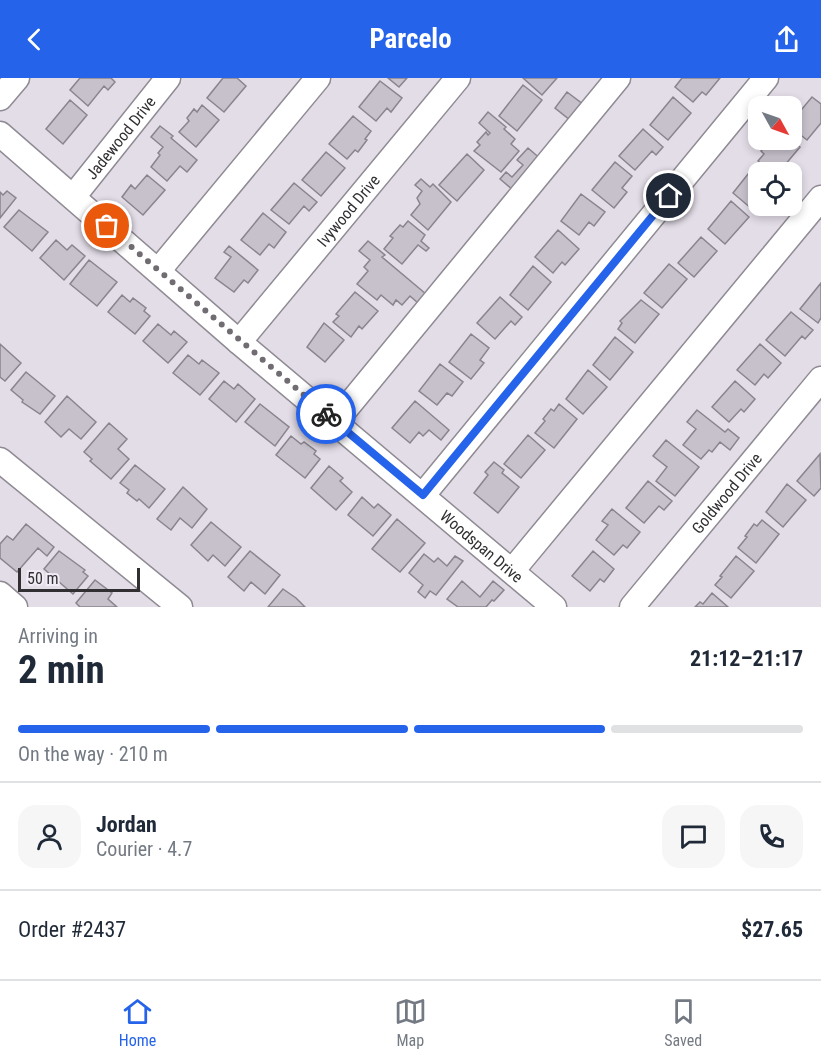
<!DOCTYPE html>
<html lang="en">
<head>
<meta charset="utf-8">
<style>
  body { margin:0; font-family:"Roboto Condensed",sans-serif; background:#f6f6f7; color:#1f2937; height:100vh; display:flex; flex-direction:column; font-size:22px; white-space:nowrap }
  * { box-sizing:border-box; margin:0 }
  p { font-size:20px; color:#747a83 }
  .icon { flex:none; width:33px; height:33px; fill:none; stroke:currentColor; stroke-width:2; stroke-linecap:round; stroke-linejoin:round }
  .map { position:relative; height:529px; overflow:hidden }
  .drawer { display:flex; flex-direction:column; background:#fff; flex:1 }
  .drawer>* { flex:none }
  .needle { width:39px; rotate:130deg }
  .controls { position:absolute; left:748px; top:18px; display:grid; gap:12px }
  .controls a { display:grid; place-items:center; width:54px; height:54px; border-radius:12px; background:#fff; box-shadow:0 3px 9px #0003; font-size:30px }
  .scale { position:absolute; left:18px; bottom:15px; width:122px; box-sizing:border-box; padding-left:6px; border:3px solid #322f33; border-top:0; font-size:16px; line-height:21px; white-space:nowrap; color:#322f33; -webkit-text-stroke:4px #f0ebf5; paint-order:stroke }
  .pin { position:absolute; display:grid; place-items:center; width:51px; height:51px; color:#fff; margin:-26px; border:3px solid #fff; border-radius:50%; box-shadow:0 2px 6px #0007 }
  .courier { position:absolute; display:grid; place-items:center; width:60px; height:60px; margin:-30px; border:4px solid #2563eb; border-radius:50%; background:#fff; color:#222; box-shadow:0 2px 8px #0007 }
  .summary em { font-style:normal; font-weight:700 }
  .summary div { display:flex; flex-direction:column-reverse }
  .summary { display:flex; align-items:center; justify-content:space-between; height:102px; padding:0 18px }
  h1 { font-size:39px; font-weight:700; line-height:45px }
  .bar { display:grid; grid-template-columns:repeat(4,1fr); gap:9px 6px; align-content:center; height:72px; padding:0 18px }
  .bar i { height:8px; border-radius:4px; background:#e0e1e3 }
  .bar .active { background:#2563eb }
  .bar p { grid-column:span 4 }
  .line { display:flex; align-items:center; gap:15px; padding:0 18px; border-top:2px solid #e0e1e3 }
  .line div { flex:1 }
  .round { display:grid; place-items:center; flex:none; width:63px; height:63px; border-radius:18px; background:#f6f6f7 }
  header { display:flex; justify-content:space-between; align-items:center; height:78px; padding:0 18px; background:#2563eb; color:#fff; font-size:27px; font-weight:700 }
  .tab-bar { display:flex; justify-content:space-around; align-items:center; height:84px; border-top:2px solid #e0e1e3; background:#fff; font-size:16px; color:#747a83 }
  .tab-bar a { display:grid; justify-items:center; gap:3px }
  .tab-bar .active { color:#2563eb }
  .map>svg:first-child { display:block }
</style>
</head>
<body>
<header><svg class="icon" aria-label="back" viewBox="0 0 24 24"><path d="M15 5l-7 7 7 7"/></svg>Parcelo<svg class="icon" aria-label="share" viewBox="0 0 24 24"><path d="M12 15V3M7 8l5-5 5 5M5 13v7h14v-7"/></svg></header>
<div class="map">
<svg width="821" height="529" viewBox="0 0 821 529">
  <rect width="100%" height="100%" fill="#e3dde8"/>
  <!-- building -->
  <path fill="#c6c1cb" stroke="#89848d" stroke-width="1.5" d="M80 0H111L115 4 108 12 104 8 88 28 70 12Z
    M223 0H237L246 8 224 34 207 20Z
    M388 0H407L399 9Z
    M523 0H557L542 17Z
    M682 0H720L706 17 702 14 693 24 675 9Z
    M380 3 402 20 391 34 387 30 376 43 359 29Z
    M523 7 542 22 517 53 499 38Z
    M567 14 588 30 575 46 555 30Z
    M673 19 691 35 668 62 650 47Z
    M812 19 821 26V45L807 62 792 50V43Z
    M70 22 87 37 63 66 46 51Z
    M202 27 219 42 196 69 179 54 189 43 187 40 194 31 197 34Z
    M488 34 506 49 504 51 515 61 511 66 519 73 501 94 474 73 480 67 477 64 486 54 488 57 490 55 479 45Z
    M353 38 371 53 365 61 367 62 358 74 355 72 347 81 329 66Z
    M160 48 173 58 171 60 197 82 187 94 180 88 167 103 151 89 160 77 158 75 163 69 151 59Z
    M643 51 663 69 656 77 652 73 635 92 619 78Z
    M771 62 773 65 776 62H791L800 69 779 94H772L758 83 764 76 761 73Z
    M528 70 543 83 514 113 500 101 506 94 512 99 523 87 517 82Z
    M326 74 345 90 321 118 302 102Z
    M467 76 484 92 457 123 439 107Z
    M615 84 632 98 622 110 627 114 614 130 592 112Z
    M756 86 766 94H759V122L752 131 733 115Z
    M147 97 165 112 143 137 122 119 131 107 135 111Z
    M421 101 430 109 433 106 451 124 428 152 411 137 420 126 417 120 422 113 415 107Z
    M294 105 317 124 309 133 304 128 289 146 271 132Z
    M7 113 16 120 0 140V114L3 117Z
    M581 116 605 134 594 148 589 144 579 157 561 143Z
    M731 123 749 139 725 166 708 151Z
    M19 132 48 154 32 173 4 149Z
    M263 135 286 154 274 170 269 166 260 177 241 162Z
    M408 143 425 157 421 163 429 170 426 173 418 167 402 186 384 171 393 160 390 158 400 147 403 149Z
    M558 152 579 171 565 187 562 184 553 195 535 179Z
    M701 159 717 173 694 199 678 185Z
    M56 162 67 172 72 167 85 178 64 202 40 180Z
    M368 163 385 177 382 179 426 216 418 225 410 218 402 227 396 222 393 227 381 217 377 222 357 206 368 193 364 189 370 182 359 173Z
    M229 168 258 192 248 205 244 202 234 214 215 200 231 179 224 174Z
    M89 182 117 204 97 228 70 206Z
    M669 186 687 201 662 230 644 215Z
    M533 188 551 204 528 232 510 217Z
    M821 205V240L818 245 800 231Z
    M355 214 378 233 362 251 359 248 351 259 333 244 339 238 336 236Z
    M122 217 130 224 133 220 146 230 144 233 150 238 135 256 108 234Z
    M500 219 522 239 515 247 511 243 495 261 477 245Z
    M641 222 659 236 635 265 618 251 622 245 620 243Z
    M791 234 813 252 805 261 802 258 785 278 766 262Z
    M324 245 344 262 325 284 307 269Z
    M158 246 171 257 174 253 187 264 168 285 143 263Z
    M471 256 489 270 480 282 484 285 471 301 449 284Z
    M615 259 633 274 610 302 593 287Z
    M0 266 21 285 5 303 0 299Z
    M760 266 781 285 768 300 764 296 755 307 737 292Z
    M188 277 199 286 202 282 219 295 200 317 173 295Z
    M440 286 463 304 452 318 447 315 437 327 419 313Z
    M588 292 607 309 583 336 566 321Z
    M26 294 55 318 40 336 22 324 23 322 11 312Z
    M224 303 234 311 238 306 255 321 236 344 209 321Z
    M735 303 755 321 744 334 741 331 729 344 712 329Z
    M67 318 96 344 81 361 69 351 61 359 45 344Z
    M415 323 449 352 441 362 429 352 423 358 419 354 410 365 392 350Z
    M260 326 289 349 275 368 245 344Z
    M559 326 577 341 554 370 535 355 545 343 543 341 551 331 554 333Z
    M697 332 725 354 728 351 739 360 730 372 720 364 712 374 709 372 701 381 683 367 696 351 687 344Z
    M109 345 127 361 118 371 129 381 111 401 90 383 92 381 84 374Z
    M528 357 545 372 521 400 504 386Z
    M291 358 301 366 304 364 316 373 314 376 320 381 305 400 276 377Z
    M666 362 699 389 675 418 656 403 667 389 653 378Z
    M820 376 821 410 814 418 797 403Z
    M494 384 504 392 502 395 519 409 498 435 474 415 488 397 485 394Z
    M135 387 165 411 149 430 139 421 137 423 127 415 129 412 120 405Z
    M329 388 343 400 340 403 352 414 336 432 311 410Z
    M648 403 672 423 664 432 659 428 644 445 626 430Z
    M787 406 806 422 783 449 766 434Z
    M183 409 207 431 192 450 180 440 171 452 157 441Z
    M362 419 374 430 378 426 391 437 373 458 348 437Z
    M612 431 640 454 627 470 623 467 614 477 596 462 608 447 602 443Z
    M397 441 425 465 400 494 372 471Z
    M762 442 779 456 756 485 738 470 747 459 745 458 754 446 757 448Z
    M211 444 241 469 225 488 213 477 208 483 191 467Z
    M26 446 54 469 47 478 38 470 17 494 0 480V466L7 458 13 462Z
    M59 473 85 492 83 494 88 498 73 516 44 491Z
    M250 473 280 497 265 516 251 504 244 513 228 499Z
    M593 473 614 491 604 504 600 501 590 513 572 498Z
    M424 476 434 484 438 480 447 488 455 478 463 483 436 517 430 513 425 520 418 514 423 507 409 495Z
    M736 478 754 493 731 520 715 507 722 499 720 498Z
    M95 502 112 515 108 521 117 529H80L76 525Z
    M462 503 480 519 493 503 504 512 494 523 492 522 486 529H458L447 521Z
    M283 511 296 520 305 529H268Z
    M712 515 728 529H695L700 524 703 526Z"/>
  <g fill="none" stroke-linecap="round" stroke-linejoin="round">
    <!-- minor casing -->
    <g stroke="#8f8a93" stroke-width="27">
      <g id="minor">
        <path d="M0 20 17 0"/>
        <path id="s1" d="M0 56 239 264 554 529"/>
        <path id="s2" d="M73 119 168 0"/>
        <path d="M158 193 318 0"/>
        <path id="s3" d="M239 264 458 0"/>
        <path d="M335 344 618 0"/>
        <path d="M0 382 180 529"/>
        <path d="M423 417 766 0"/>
        <path d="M512 493 821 120"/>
        <path d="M0 516 15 529"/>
        <path id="s4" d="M632 529 821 301"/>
      </g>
    </g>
    <!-- minor -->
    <use href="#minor" stroke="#fff" stroke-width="24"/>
  </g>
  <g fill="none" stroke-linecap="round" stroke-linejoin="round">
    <!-- done -->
    <path stroke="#706c72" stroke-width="6" stroke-dasharray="0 10.8" d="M107 148 326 336"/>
    <!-- route -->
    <path stroke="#2563eb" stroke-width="8" d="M326 336 423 417 669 118"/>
  </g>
  <g text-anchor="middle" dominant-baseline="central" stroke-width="4.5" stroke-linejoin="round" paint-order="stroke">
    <!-- street labels -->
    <g font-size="16" fill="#322f33" stroke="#f0ebf5">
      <text stroke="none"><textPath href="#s2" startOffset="76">Jadewood Drive</textPath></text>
      <text stroke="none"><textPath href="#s3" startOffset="171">Ivywood Drive</textPath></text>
      <text stroke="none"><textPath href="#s4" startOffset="148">Goldwood Drive</textPath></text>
      <text stroke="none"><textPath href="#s1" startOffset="634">Woodspan Drive</textPath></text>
    </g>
  </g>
</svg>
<div class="controls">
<a><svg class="needle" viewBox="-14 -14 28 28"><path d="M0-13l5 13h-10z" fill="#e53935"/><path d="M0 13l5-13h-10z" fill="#747a83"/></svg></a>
<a><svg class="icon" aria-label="locate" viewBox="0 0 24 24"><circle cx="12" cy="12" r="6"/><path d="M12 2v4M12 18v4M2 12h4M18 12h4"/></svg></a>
</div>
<div class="scale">50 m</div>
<div class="pin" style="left:107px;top:148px;background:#ea580c"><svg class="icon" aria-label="bag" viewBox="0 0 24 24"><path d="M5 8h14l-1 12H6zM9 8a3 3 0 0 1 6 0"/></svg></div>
<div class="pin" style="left:669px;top:118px;background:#1f2937"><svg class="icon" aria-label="home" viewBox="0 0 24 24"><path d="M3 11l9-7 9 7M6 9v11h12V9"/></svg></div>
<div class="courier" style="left:326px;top:336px"><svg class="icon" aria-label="bike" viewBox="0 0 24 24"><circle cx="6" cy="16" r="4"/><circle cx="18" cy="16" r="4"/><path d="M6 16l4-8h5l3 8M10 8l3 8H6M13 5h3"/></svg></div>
</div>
<section class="drawer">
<div class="summary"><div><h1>2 min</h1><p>Arriving in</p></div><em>21:12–21:17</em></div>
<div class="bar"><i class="active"></i><i class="active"></i><i class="active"></i><i></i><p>On the way · 210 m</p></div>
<div class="line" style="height:108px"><a class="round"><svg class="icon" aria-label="person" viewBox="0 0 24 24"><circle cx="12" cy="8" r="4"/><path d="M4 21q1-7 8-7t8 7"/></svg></a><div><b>Jordan</b><p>Courier · 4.7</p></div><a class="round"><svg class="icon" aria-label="chat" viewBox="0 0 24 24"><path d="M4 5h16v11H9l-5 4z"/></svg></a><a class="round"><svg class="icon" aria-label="phone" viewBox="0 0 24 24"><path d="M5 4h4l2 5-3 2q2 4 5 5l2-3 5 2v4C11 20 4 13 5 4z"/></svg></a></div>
<div class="line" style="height:78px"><div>Order #2437</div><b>$27.65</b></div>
</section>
<nav class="tab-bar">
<a class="active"><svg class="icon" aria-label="home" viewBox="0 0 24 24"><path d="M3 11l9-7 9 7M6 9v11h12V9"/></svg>Home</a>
<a><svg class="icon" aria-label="map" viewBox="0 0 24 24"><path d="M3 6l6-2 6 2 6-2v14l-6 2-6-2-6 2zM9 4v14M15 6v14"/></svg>Map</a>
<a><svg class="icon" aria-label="saved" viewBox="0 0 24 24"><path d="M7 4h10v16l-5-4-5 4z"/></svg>Saved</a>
</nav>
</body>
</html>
